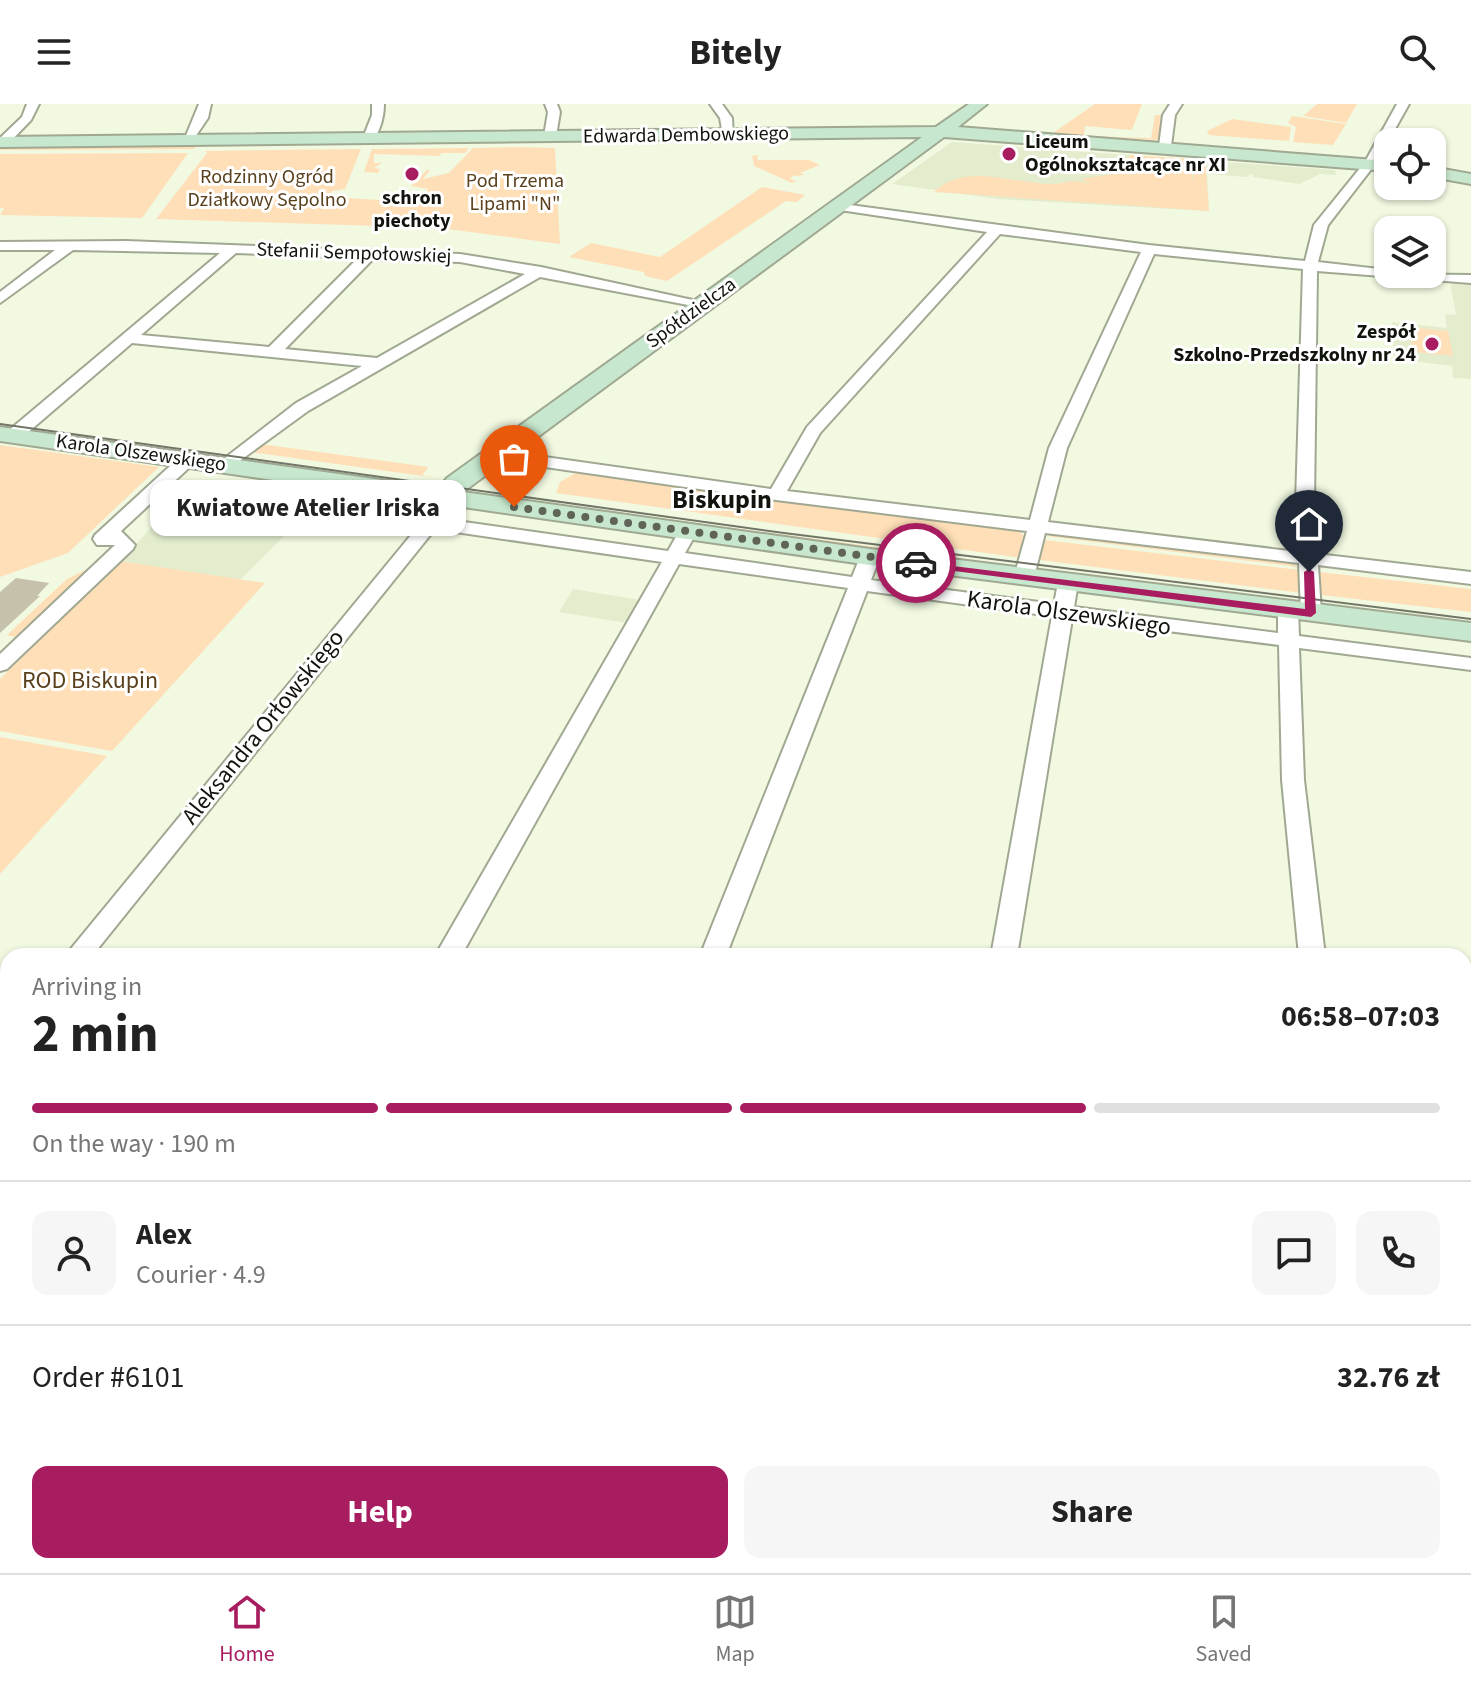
<!DOCTYPE html>
<html lang="en">
<head>
<meta charset="utf-8">
<style>
  body { margin:0; font-family:"Source Sans 3",sans-serif; background:#f6f6f6; color:#222; height:100vh; display:flex; flex-direction:column; font-size:30px; white-space:nowrap }
  * { box-sizing:border-box; margin:0 }
  p { font-size:26px; color:#767676 }
  .icon { flex:none; width:44px; height:44px; fill:none; stroke:currentColor; stroke-width:2; stroke-linecap:round; stroke-linejoin:round }
  .map { position:relative; flex:1; overflow:hidden }
  .drawer { position:absolute; left:0px; top:844px; width:1472px; height:626px; display:flex; flex-direction:column; background:#fff; border-radius:24px 24px 0 0; box-shadow:0 2px 6px #0004 }
  .drawer>* { flex:none }
  .buttons { position:absolute; left:1374px; top:24px; display:grid; gap:16px }
  .buttons a { display:grid; place-items:center; width:72px; height:72px; border-radius:16px; background:#fff; box-shadow:0 2px 6px #0004; font-size:40px }
  .pin { position:absolute; display:grid; place-items:center; width:68px; height:68px; color:#fff; margin:-82px -34px; border-radius:50% 50% 50% 0; rotate:-45deg; box-shadow:0 0 8px #0007 }
  .pin .icon { rotate:45deg }
  .courier { position:absolute; display:grid; place-items:center; width:80px; height:80px; margin:-40px; border:6px solid #a81d60; border-radius:50%; background:#fff; color:#222; box-shadow:0 2px 10px #0007 }
  .bubble { position:absolute; height:56px; border-radius:16px; background:#fff; box-shadow:0 2px 6px #0004; font-size:26px; font-weight:700; line-height:56px; text-align:center }
  .headline em { font-style:normal; font-weight:700 }
  .headline div { display:flex; flex-direction:column-reverse }
  .headline { display:flex; align-items:center; justify-content:space-between; height:136px; padding:0 32px }
  h1 { font-size:52px; font-weight:700; line-height:60px }
  .bar { display:grid; grid-template-columns:repeat(4,1fr); gap:12px 8px; align-content:center; height:96px; padding:0 32px }
  .bar i { height:10px; border-radius:6px; background:#e0e0e0 }
  .bar .current { background:#a81d60 }
  .bar p { grid-column:span 4 }
  .line { display:flex; align-items:center; gap:20px; padding:0 32px; border-top:2px solid #e0e0e0 }
  .line div { flex:1 }
  .round { display:grid; place-items:center; flex:none; width:84px; height:84px; border-radius:16px; background:#f6f6f6 }
  .button { display:flex; gap:16px; margin-top:auto; padding:16px 32px }
  .button a { flex:1; height:92px; border-radius:16px; background:#a81d60; color:#fff; font-size:32px; font-weight:700; line-height:92px; text-align:center }
  .button a+a { background:#f6f6f6; color:#222 }
  header { display:flex; justify-content:space-between; align-items:center; height:104px; padding:0 32px; background:#fff; font-size:36px; font-weight:700 }
  .dock { display:flex; justify-content:space-around; align-items:center; height:112px; border-top:2px solid #e0e0e0; background:#fff; font-size:22px; color:#767676 }
  .dock a { display:grid; justify-items:center; gap:4px }
  .dock .current { color:#a81d60 }
  .map>svg:first-child { display:block }
</style>
</head>
<body>
<header><svg class="icon" aria-label="menu" viewBox="0 0 24 24"><path d="M4 6h16M4 12h16M4 18h16"/></svg>Bitely<svg class="icon" aria-label="search" viewBox="0 0 24 24"><circle cx="10" cy="10" r="6"/><path d="M15 15l6 6"/></svg></header>
<div class="map">
<svg width="1471" height="1469" viewBox="0 0 1471 1469">
  <rect width="100%" height="100%" fill="#f1f9e1"/>
  <!-- built -->
  <path fill="#e3edce" d="M952 38 1335 66 1336 71 1320 70 1299 80 1254 73 1252 70 1246 73 1207 70 1209 107 998 95 892 80Z
    M1450 178 1471 179V275L1453 274 1452 262 1394 255 1392 218 1447 224 1445 210 1456 211Z
    M166 408 289 427 240 476 120 457Z
    M573 485 628 494 640 496 627 519 559 508Z"/>
  <!-- green -->
  <path fill="#fedfb8" d="M1095 0H1142L1132 26 1085 22 1084 32 1151 34 1155 11H1163L1159 36 1050 31Z
    M1317 0H1357L1346 19 1303 12Z
    M1292 12 1346 20 1333 41 1293 38 1296 23 1288 19Z
    M1232 15 1291 23 1289 37 1209 31 1207 27Z
    M198 39 194 45 0 46 4 41Z
    M517 43 555 44 560 140 440 124 156 115 207 49 205 47 361 45 345 85 332 87 330 93 396 97 426 93 421 91 429 85 411 82 427 66H430L423 75 449 69 473 44Z
    M469 44 465 49H441L440 52 374 50V59H382L374 64 380 65 378 69 364 68 372 45Z
    M188 49 142 114 0 111 4 104H0V50Z
    M758 51 757 56H809L820 61 800 69 805 71 793 72 790 75 796 77 792 79 754 62 752 52Z
    M1131 51 1192 55V78L1196 56H1205L1209 107 934 88C964 58 1011 79 1049 80 1068 80 1071 73 1092 81L1081 75 1127 68 1133 64 1155 66V62L1119 59Z
    M762 83 805 91 797 98 786 97 667 177 645 172 644 168 569 153 591 139 660 153Z
    M1409 223 1448 227 1453 252 1413 248Z
    M261 340 429 363 422 371 437 374 251 348Z
    M0 341 159 363 68 449 0 473Z
    M579 367 1017 425 1026 434 1022 454 556 389 560 378Z
    M538 398 1018 462 1010 465Z
    M1055 429 1288 457 1298 463 1046 432Z
    M1044 436 1300 466 1302 489 1040 456Z
    M120 457 265 479 112 647 0 627V575Z
    M101 458 20 534 7 531 67 475Z
    M1319 468 1471 485V508L1321 491Z
    M0 633 107 652 0 770Z"/>
  <!-- building -->
  <path fill="#c6c1aa" d="M16 474 49 479 37 492H40L0 529V488Z"/>
  <g fill="none" stroke-linecap="round" stroke-linejoin="round">
    <!-- street casing -->
    <g stroke="#a0a892" stroke-width="4">
      <path id="street" d="M27 0H39L31 16 7 41H0V34L22 13Z
        M199 0H211L208 14 191 39H183Z
        M372 0H384C384 12 380 32 369 38L363 34 372 11Z
        M545 0H557L560 8 556 32 550 36 544 32 548 8Z
        M710 0H722L732 14 733 34 723 31 720 14Z
        M1170 0H1182L1175 11 1171 42 1165 46 1159 42 1163 11Z
        M1397 0H1409L1376 59 1328 121 1318 158 1388 166V170L1471 171V179L1317 167 1314 399 1317 450 1471 468V480L1318 461 1321 509 1311 515 1301 509 1299 459 1045 429 1034 473 1024 479 1014 473 1027 427 776 396 496 356 487 351 496 346 771 385 807 323 987 128 840 106 833 102 835 99 1149 141 1305 157 1314 121 1365 58ZM1000 130 1141 148 1049 344 1030 416 787 387 820 329ZM1154 150 1303 165 1296 399 1298 448 1048 418 1067 344Z
        M126 137 460 150 541 163 711 200 704 204 540 173 308 307 227 366 221 365V357L296 299 362 262 132 239 19 336H7V328L220 149 73 146 0 199V188L55 146H0V138ZM236 149 358 154 269 243 141 231ZM373 155 460 158 525 170 377 254 285 245Z
        M187 351 196 356 193 360 121 427 135 441 133 445 7 565 0 567V550L115 441H97L93 435 95 431 181 352Z
        M446 388 455 393 443 415 668 447 681 424 688 422 697 428 685 449 852 473 860 453 870 447 880 453 871 476 1054 500 1058 479 1068 473 1078 479 1074 503 1278 529V506L1288 500 1298 506 1299 532 1471 554V566L1299 544 1304 676 1325 852H1299L1282 676 1279 541 1072 515 1017 852H991L1052 512 867 487 726 852H700L848 484 679 460 461 852H435L662 458 435 425 92 852H65L430 408 440 389Z
        M8 928V956L0 958V930Z
        M0 1068 8 1070V1094L0 1092Z
        M1471 1318V1350L1464 1351V1319Z
        M0 1403 8 1406V1442L0 1439Z
        M122 1462H179L182 1469H125Z
        M456 1462H492L490 1469H454Z"/>
    </g>
    <!-- secondary casing -->
    <g stroke="#a0a892" stroke-width="4">
      <path id="secondary" d="M969 0H987L958 23 1388 57V67L944 33 463 388 870 445 1471 519V537L870 461 0 337V323L439 384 447 374 922 33 0 43V33L936 23Z
        M1432 63 1471 70V80L1432 73Z"/>
    </g>
    <!-- street -->
    <use href="#street" fill="#fff" fill-rule="evenodd"/>
    <!-- secondary -->
    <use href="#secondary" fill="#c7e8ce" fill-rule="evenodd"/>
    <!-- tram -->
    <path stroke="#717667" stroke-width="2" d="M0 320 784 429 1471 515"/>
  </g>
  <!-- route -->
  <path fill="#a81d60" d="M912 457 1305 505 1304 468 1309 465 1314 468 1316 509 1311 513 916 462Z"/>
  <g fill="none" stroke-linecap="round" stroke-linejoin="round">
    <!-- done -->
    <path stroke="#5f6457" stroke-width="8" stroke-dasharray="0 14.4" d="M514 403 916 459"/>
  </g>
  <!-- markers -->
  <g fill="#a81d60" stroke="#fff" stroke-width="3">
    <circle cx="1009" cy="50" r="8"/>
    <circle cx="412" cy="70" r="8"/>
    <circle cx="1432" cy="240" r="8"/>
  </g>
  <g text-anchor="middle" dominant-baseline="central" stroke-width="6" stroke-linejoin="round" paint-order="stroke">
    <!-- far-street labels -->
    <g font-size="20" fill="#11140c" stroke="#fff">
      <text transform="translate(686 31) rotate(-1)">Edwarda Dembowskiego</text>
      <text transform="translate(354 149) rotate(2)">Stefanii Sempołowskiej</text>
      <text transform="translate(691 209) rotate(-36)">Spółdzielcza</text>
      <text transform="translate(141 349) rotate(8)">Karola Olszewskiego</text>
    </g>
    <!-- far-poi labels -->
    <g font-size="20" font-weight="bold" fill="#11140c" stroke="#fff" text-anchor="start">
      <text x="1025" y="38">Liceum<tspan x="1025" dy="23">Ogólnokształcące nr XI</tspan></text>
      <text x="412" y="94" text-anchor="middle">schron<tspan x="412" dy="23">piechoty</tspan></text>
      <text x="1416" y="228" text-anchor="end">Zespół<tspan x="1416" dy="23">Szkolno-Przedszkolny nr 24</tspan></text>
    </g>
    <!-- far-park labels -->
    <g font-size="20" fill="#5a401d" stroke="#fff">
      <text x="267" y="73">Rodzinny Ogród<tspan x="267" dy="23">Działkowy Sępolno</tspan></text>
      <text x="515" y="77">Pod Trzema<tspan x="515" dy="23">Lipami "N"</tspan></text>
    </g>
    <!-- street labels -->
    <g font-size="24" fill="#11140c" stroke="#fff">
      <text transform="translate(1069 509) rotate(8)">Karola Olszewskiego</text>
      <text transform="translate(263 623) rotate(-51)">Aleksandra Orłowskiego</text>
    </g>
    <!-- park labels -->
    <g font-size="24" fill="#5a401d" stroke="#fff">
      <text x="90" y="576">ROD Biskupin</text>
    </g>
    <!-- far-district labels -->
    <g font-size="26" font-weight="bold" fill="#11140c" stroke="#fff">
      <text x="722" y="395">Biskupin</text>
    </g>
  </g>
</svg>
<div class="buttons">
<a><svg class="icon" aria-label="locate" viewBox="0 0 24 24"><circle cx="12" cy="12" r="6"/><path d="M12 2v4M12 18v4M2 12h4M18 12h4"/></svg></a>
<a><svg class="icon" aria-label="layers" viewBox="0 0 24 24"><path d="M12 4l9 5-9 5-9-5zM3 14l9 5 9-5"/></svg></a>
</div>
<div class="pin" style="left:514px;top:403px;background:#ea580c"><svg class="icon" aria-label="bag" viewBox="0 0 24 24"><path d="M5 8h14l-1 12H6zM9 8a3 3 0 0 1 6 0"/></svg></div>
<div class="pin" style="left:1309px;top:468px;background:#1f2937"><svg class="icon" aria-label="home" viewBox="0 0 24 24"><path d="M3 11l9-7 9 7M6 9v11h12V9"/></svg></div>
<div class="courier" style="left:916px;top:459px"><svg class="icon" aria-label="car" viewBox="0 0 24 24"><path d="M5 17H2v-5l4-1 3-4h7l3 4 3 1v5h-3M9 17h6M6 11h13"/><circle cx="7" cy="17" r="2"/><circle cx="17" cy="17" r="2"/></svg></div>
<div class="bubble" style="left:150px;top:376px;width:316px">Kwiatowe Atelier Iriska</div>
<section class="drawer">
<div class="headline"><div><h1>2 min</h1><p>Arriving in</p></div><em>06:58–07:03</em></div>
<div class="bar"><i class="current"></i><i class="current"></i><i class="current"></i><i></i><p>On the way · 190 m</p></div>
<div class="line" style="height:144px"><a class="round"><svg class="icon" aria-label="person" viewBox="0 0 24 24"><circle cx="12" cy="8" r="4"/><path d="M4 21q1-7 8-7t8 7"/></svg></a><div><b>Alex</b><p>Courier · 4.9</p></div><a class="round"><svg class="icon" aria-label="chat" viewBox="0 0 24 24"><path d="M4 5h16v11H9l-5 4z"/></svg></a><a class="round"><svg class="icon" aria-label="phone" viewBox="0 0 24 24"><path d="M5 4h4l2 5-3 2q2 4 5 5l2-3 5 2v4C11 20 4 13 5 4z"/></svg></a></div>
<div class="line" style="height:104px"><div>Order #6101</div><b>32.76 zł</b></div>
<div class="button"><a>Help</a><a>Share</a></div>
</section>
</div>
<nav class="dock">
<a class="current"><svg class="icon" aria-label="home" viewBox="0 0 24 24"><path d="M3 11l9-7 9 7M6 9v11h12V9"/></svg>Home</a>
<a><svg class="icon" aria-label="map" viewBox="0 0 24 24"><path d="M3 6l6-2 6 2 6-2v14l-6 2-6-2-6 2zM9 4v14M15 6v14"/></svg>Map</a>
<a><svg class="icon" aria-label="saved" viewBox="0 0 24 24"><path d="M7 4h10v16l-5-4-5 4z"/></svg>Saved</a>
</nav>
</body>
</html>
